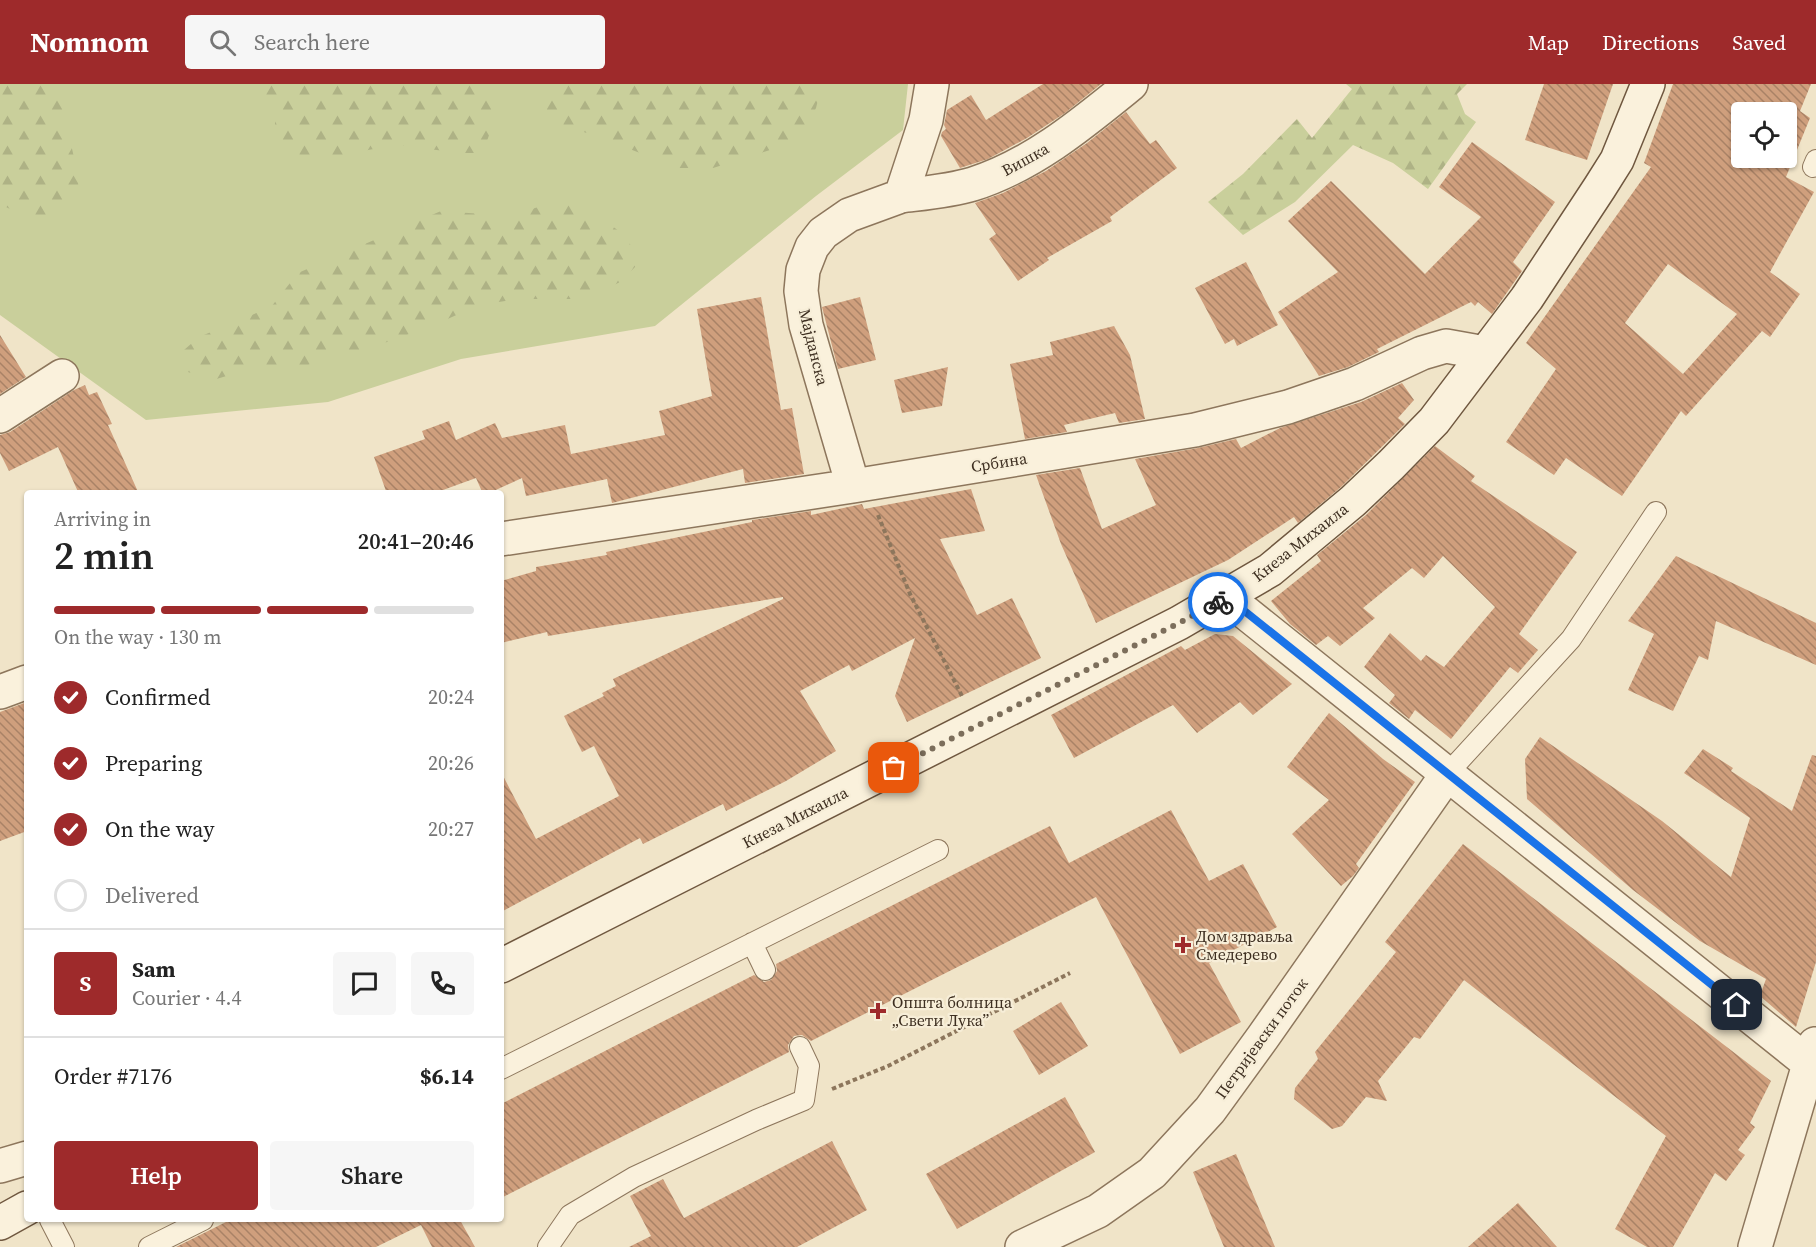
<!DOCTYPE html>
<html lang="en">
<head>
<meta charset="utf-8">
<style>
  body { margin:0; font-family:"Source Serif 4",serif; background:#f6f6f6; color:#222; height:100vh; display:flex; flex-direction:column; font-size:22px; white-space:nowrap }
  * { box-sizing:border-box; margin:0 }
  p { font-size:20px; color:#767676 }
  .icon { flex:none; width:33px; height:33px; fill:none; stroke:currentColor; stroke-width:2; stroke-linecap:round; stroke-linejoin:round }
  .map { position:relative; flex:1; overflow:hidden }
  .side { position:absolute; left:24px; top:406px; width:480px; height:732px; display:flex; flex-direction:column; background:#fff; border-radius:6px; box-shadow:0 2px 4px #0004 }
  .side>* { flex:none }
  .fabs { position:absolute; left:1731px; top:18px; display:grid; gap:12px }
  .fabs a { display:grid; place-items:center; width:66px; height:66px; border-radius:6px; background:#fff; box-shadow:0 2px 4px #0004; font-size:30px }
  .pin { position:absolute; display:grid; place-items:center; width:51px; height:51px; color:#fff; margin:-26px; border-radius:12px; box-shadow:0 3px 9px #0006 }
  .courier { position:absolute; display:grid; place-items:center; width:60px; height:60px; margin:-30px; border:4px solid #1a73e8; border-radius:50%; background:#fff; color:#222; box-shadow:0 2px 8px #0007 }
  .summary em { font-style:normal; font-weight:600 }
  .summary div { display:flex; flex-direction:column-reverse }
  .summary { display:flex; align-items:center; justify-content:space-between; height:102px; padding:0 30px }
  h1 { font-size:39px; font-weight:600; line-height:45px }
  .bar { display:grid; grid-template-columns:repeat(4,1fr); gap:9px 6px; align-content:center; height:72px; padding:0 30px }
  .bar i { height:8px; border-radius:4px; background:#e0e0e0 }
  .bar .current { background:#9e2a2b }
  .bar p { grid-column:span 4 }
  .line { display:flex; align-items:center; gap:15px; padding:0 30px; border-top:2px solid #e0e0e0 }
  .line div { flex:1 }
  .round { display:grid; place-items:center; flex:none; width:63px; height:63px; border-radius:6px; background:#f6f6f6 }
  ol { padding:0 30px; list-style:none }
  li { display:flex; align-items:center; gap:18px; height:66px }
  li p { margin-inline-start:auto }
  li .icon { padding:6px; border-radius:50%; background:#9e2a2b; color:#fff; stroke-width:4 }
  li:last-child { color:#767676 }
  li i { width:33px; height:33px; border:3px solid #e0e0e0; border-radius:50% }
  .button { display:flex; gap:12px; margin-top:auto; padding:12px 30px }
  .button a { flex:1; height:69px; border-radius:6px; background:#9e2a2b; color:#fff; font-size:24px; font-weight:600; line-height:69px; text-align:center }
  .button a+a { background:#f6f6f6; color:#222 }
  header { display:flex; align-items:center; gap:36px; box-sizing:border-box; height:84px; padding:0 30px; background:#9e2a2b; color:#fff }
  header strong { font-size:28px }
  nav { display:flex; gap:33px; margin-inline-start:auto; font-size:21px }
  .search { width:420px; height:54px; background:#f6f6f6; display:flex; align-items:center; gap:15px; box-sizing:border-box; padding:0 21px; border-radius:6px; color:#767676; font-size:22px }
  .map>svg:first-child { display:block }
</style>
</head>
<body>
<header>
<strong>Nomnom</strong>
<div class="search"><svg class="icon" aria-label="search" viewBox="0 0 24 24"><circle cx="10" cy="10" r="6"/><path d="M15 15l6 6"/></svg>Search here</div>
<nav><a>Map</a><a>Directions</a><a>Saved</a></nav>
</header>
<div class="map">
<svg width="1816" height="1163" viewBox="0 0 1816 1163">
  <defs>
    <pattern id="forest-firs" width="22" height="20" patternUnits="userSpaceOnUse" patternTransform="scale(1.5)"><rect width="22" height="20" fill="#c9cf9b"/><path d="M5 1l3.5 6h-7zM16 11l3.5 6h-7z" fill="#aeb285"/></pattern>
    <pattern id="building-back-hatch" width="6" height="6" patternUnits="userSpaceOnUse" patternTransform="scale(1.5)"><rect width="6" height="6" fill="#cf9f7d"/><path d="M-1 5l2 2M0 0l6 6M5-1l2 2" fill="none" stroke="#a98266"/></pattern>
  </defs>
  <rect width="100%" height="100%" fill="#f0e4c8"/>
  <!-- grass -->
  <path fill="#c9cf9b" d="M0 0H908L903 46 816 112 655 242 461 275 328 318 146 336 0 231Z"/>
  <!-- forest -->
  <path fill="url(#forest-firs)" d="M0 0H69C67 17 66 35 69 52 74 74 79 90 79 113L59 134H28L0 120Z
    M245 0H493C498 28 493 43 482 69H461L396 61 368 66 343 76 316 74 291 69 275 54V23Z
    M565 0H822L816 24 804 48 786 61 713 84H678L612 58 550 36 544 15Z
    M1346 0H1467L1457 10 1465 30 1476 38 1428 105 1393 79 1353 61 1295 118 1243 151 1208 118 1243 90 1297 35 1312 54 1352 5Z
    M567 119C584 125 622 143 630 160 633 167 634 176 635 183L620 198 600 208 572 215H519L479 221 434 241 393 256 363 266 343 268 300 284H262L240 288 213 296 188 288 184 266 199 253 271 223 298 189 441 127 511 132 544 121Z"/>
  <!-- building -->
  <path fill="url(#building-back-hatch)" fill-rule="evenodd" d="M1043 0H1101L1065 29 1027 54 988 75 960 84 941 52 942 48 946 45 944 41 947 26 971 11 986 36Z
    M1544 0H1613L1587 76 1525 56Z
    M1673 0H1811L1800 27 1810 34 1786 93 1814 108 1770 188 1800 210 1770 253 1762 247 1686 332 1681 327 1622 412 1566 374 1554 391 1506 358 1556 285 1526 259 1651 83 1644 79ZM1742 28H1786V74H1742ZM1668 180 1737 230 1683 290 1625 239Z
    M1126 28 1150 60 1156 56 1177 84 1110 133 1112 137 1047 174 1049 176 1018 197 989 155 996 150 975 119 1003 109 1046 87 1087 59Z
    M1472 58 1555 118 1513 178 1522 187 1492 230 1478 218 1475 222 1471 218 1377 265 1379 268 1348 283 1319 292 1278 228 1338 188 1288 137 1331 97 1425 190 1481 133 1439 103Z
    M1246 178 1278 241 1237 262 1234 255 1225 260 1195 204Z
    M761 213 781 326 792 324 804 390 745 399 743 385 612 419 607 395 526 412 522 394 487 410H483L476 394 432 410H387L374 373 425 355 422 347 449 337 456 356 495 339 502 354 565 341 571 370 665 351 659 327 712 312 697 225Z
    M860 213 876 276 838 285 822 223Z
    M1114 242 1130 271 1145 335 1119 339 1115 329 1064 341 1067 348 1025 355 1010 280 1053 271 1050 258Z
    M0 251 26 293 0 310Z
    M948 283 942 322 902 329 894 296Z
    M1402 299 1414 316 1398 334 1405 340 1341 403 1298 439 1294 433 1228 476 1096 539 1061 460 1036 391 1080 384 1102 445 1156 421 1135 375 1198 364 1236 355 1241 364 1280 344 1361 318Z
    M85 301 89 311 97 308 112 340 108 341 139 410H79L58 363 9 387 0 369V351L10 348 74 306Z
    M1435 362 1475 392 1471 397 1577 468 1519 550 1538 566 1518 589 1510 583 1451 655 1415 626 1409 635 1389 619 1395 611 1364 583 1390 549 1421 577 1426 571 1444 583 1495 523 1443 472 1424 494 1412 484 1363 524 1375 534 1340 562 1328 552 1316 561 1290 540 1271 517 1321 477 1317 471 1366 431Z
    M971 405 985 447 940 455 977 531 1012 514 1041 574 907 638 895 612 915 554 852 587 849 581 800 607 836 667 786 697 726 727 723 720 643 760 640 754 501 828V688L536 755 619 712 594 662 582 668 564 632 604 612 602 609 616 602 613 595 783 515V513L548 552 547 548 501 559V497L536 487V483L607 471 606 468 752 438V436L811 427V431L862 420 864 425Z
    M1676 472 1816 539V581L1716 537 1708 576 1699 572 1673 627 1628 606 1654 550 1628 537Z
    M1215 550 1233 552 1292 600 1253 631 1240 618 1197 649 1173 621 1074 674 1051 631 1181 562 1185 566Z
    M27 618V747L0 757V628Z
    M1329 629 1383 675 1415 698 1356 780 1359 784 1353 792 1341 802 1292 750 1329 716 1287 683Z
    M1540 653 1662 737 1731 793 1750 734 1684 689 1703 665 1733 684 1731 687 1792 727 1812 671 1816 672V878L1796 943 1760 912 1766 895 1700 857 1633 806 1527 715 1525 675Z
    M1171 726 1209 797 1243 780 1277 843 1209 879 1241 938 1180 970 1096 813 811 957 802 951 794 952 788 961 789 968 501 1114V1020L754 891 764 898 771 896 777 887 776 880 1050 742 1069 779Z
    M1463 760 1771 997 1750 1039 1755 1043 1738 1066 1745 1071 1726 1097 1715 1089 1673 1163H1647L1615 1145 1666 1052 1464 896 1420 955 1414 953 1378 997 1387 1017 1366 1013 1342 1042 1332 1045 1294 1015 1295 1004 1318 975 1315 968 1396 868 1385 858Z
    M1061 918 1088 962 1039 991 1013 947Z
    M1065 1013 1095 1068 957 1145 926 1090Z
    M832 1057 867 1126 797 1163H629L651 1152 630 1112 663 1095 684 1134Z
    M1236 1070 1275 1163H1224L1193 1088Z
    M1518 1119 1557 1163H1468Z
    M230 1136H460L475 1163H432L421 1141 376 1163H176Z"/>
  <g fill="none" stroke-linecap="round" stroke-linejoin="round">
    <!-- service casing -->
    <g stroke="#8d765c" stroke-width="22">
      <path id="service" d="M1813 83 1816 76
        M1448 689 1571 555 1656 428
        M752 859 765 886
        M501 985 938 766
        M50 1136 64 1163
        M149 1163 203 1136
        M548 1163 570 1131 634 1093 756 1036 804 1016 809 982 800 963"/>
    </g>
    <!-- minor casing -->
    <g stroke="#8d765c" stroke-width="36">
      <path id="minor" d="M901 112C925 109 950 107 973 100 1033 81 1083 39 1131 0
        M0 332 62 292
        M853 402 806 241 801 207 803 186 812 163 823 149 849 131 901 112 926 36 932 0
        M501 455 853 402 1195 346 1288 323 1355 300 1422 269 1446 262 1485 269
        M1226 513 1816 985
        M0 608 27 598
        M0 1082 27 1074
        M1022 1163 1098 1127 1152 1089 1210 1026 1263 953 1448 689
        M1755 1163 1815 960"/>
    </g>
    <!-- secondary casing -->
    <g stroke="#6f573f" stroke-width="36">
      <path id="secondary" d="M501 882 1179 539 1270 486 1353 417 1391 381 1434 337 1527 214 1600 103 1617 76 1648 0
        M0 1139 27 1124"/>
    </g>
    <!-- path -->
    <path stroke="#8d765c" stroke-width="4" stroke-dasharray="4.5 3" stroke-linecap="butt" d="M878 431 910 510 962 612
      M832 1005 888 982 1070 889"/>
    <!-- service -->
    <use href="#service" stroke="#faf1dc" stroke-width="20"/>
    <!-- minor -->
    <use href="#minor" stroke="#faf1dc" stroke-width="33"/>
    <!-- secondary -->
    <use href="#secondary" stroke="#faf1dc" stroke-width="33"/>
  </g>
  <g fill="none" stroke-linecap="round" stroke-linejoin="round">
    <!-- done -->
    <path stroke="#7c6e5b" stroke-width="6" stroke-dasharray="0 10.8" d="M894 684 1179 539 1218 518"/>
    <!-- route -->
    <path stroke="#1a73e8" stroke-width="8" d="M1218 518 1226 513 1237 521 1737 921"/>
  </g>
  <!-- markers -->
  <g fill="#9e2a2b" stroke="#f7eed8" stroke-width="2">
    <path d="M1180 852h6v6h6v6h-6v6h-6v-6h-6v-6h6z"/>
    <path d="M875 918h6v6h6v6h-6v6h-6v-6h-6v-6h6z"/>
  </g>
  <g text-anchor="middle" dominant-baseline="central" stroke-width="4.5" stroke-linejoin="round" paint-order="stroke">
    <!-- street labels -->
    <g font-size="16" fill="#3d2e20" stroke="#f7eed8">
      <text transform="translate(1025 75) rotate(-29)">Вишка</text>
      <text transform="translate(814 263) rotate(76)">Мајданска</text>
      <text transform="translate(999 378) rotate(-9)">Србина</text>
      <text transform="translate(1300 458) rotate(-38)">Кнеза Михаила</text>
      <text transform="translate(795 733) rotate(-27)">Кнеза Михаила</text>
      <text transform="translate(1261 954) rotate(-54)">Петријевски поток</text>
    </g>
    <!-- poi labels -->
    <g font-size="16" fill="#3d2e20" stroke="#f7eed8" text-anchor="start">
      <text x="1196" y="852">Дом здравља<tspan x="1196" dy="18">Смедерево</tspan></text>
      <text x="892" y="918">Општа болница<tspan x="892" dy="18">„Свети Лука”</tspan></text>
    </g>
  </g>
</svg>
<div class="fabs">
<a><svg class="icon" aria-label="locate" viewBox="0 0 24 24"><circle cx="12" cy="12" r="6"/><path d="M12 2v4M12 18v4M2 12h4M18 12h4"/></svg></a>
</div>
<div class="pin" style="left:894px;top:684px;background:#ea580c"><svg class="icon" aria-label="bag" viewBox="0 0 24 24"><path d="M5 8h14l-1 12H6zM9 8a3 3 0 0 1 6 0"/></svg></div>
<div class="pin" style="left:1737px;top:921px;background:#1f2937"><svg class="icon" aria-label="home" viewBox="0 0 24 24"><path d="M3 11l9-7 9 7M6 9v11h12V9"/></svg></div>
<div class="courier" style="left:1218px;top:518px"><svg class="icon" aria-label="bike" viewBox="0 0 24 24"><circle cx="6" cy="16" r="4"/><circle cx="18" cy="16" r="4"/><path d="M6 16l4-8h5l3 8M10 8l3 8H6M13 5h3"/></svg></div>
<section class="side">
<div class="summary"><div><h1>2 min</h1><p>Arriving in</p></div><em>20:41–20:46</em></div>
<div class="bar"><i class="current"></i><i class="current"></i><i class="current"></i><i></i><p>On the way · 130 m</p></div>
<ol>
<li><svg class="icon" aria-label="check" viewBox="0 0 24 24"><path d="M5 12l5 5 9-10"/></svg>Confirmed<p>20:24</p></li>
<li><svg class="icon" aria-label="check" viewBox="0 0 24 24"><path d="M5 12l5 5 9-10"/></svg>Preparing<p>20:26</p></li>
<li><svg class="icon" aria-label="check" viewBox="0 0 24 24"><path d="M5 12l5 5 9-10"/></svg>On the way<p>20:27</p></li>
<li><i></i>Delivered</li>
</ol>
<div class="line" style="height:108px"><b class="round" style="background:#9e2a2b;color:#fff">S</b><div><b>Sam</b><p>Courier · 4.4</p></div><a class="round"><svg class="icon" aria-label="chat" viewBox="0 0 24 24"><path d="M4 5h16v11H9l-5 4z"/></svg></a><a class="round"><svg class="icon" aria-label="phone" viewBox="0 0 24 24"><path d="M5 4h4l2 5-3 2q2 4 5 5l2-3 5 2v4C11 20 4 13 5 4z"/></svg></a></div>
<div class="line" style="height:78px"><div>Order #7176</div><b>$6.14</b></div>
<div class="button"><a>Help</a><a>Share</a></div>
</section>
</div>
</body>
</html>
